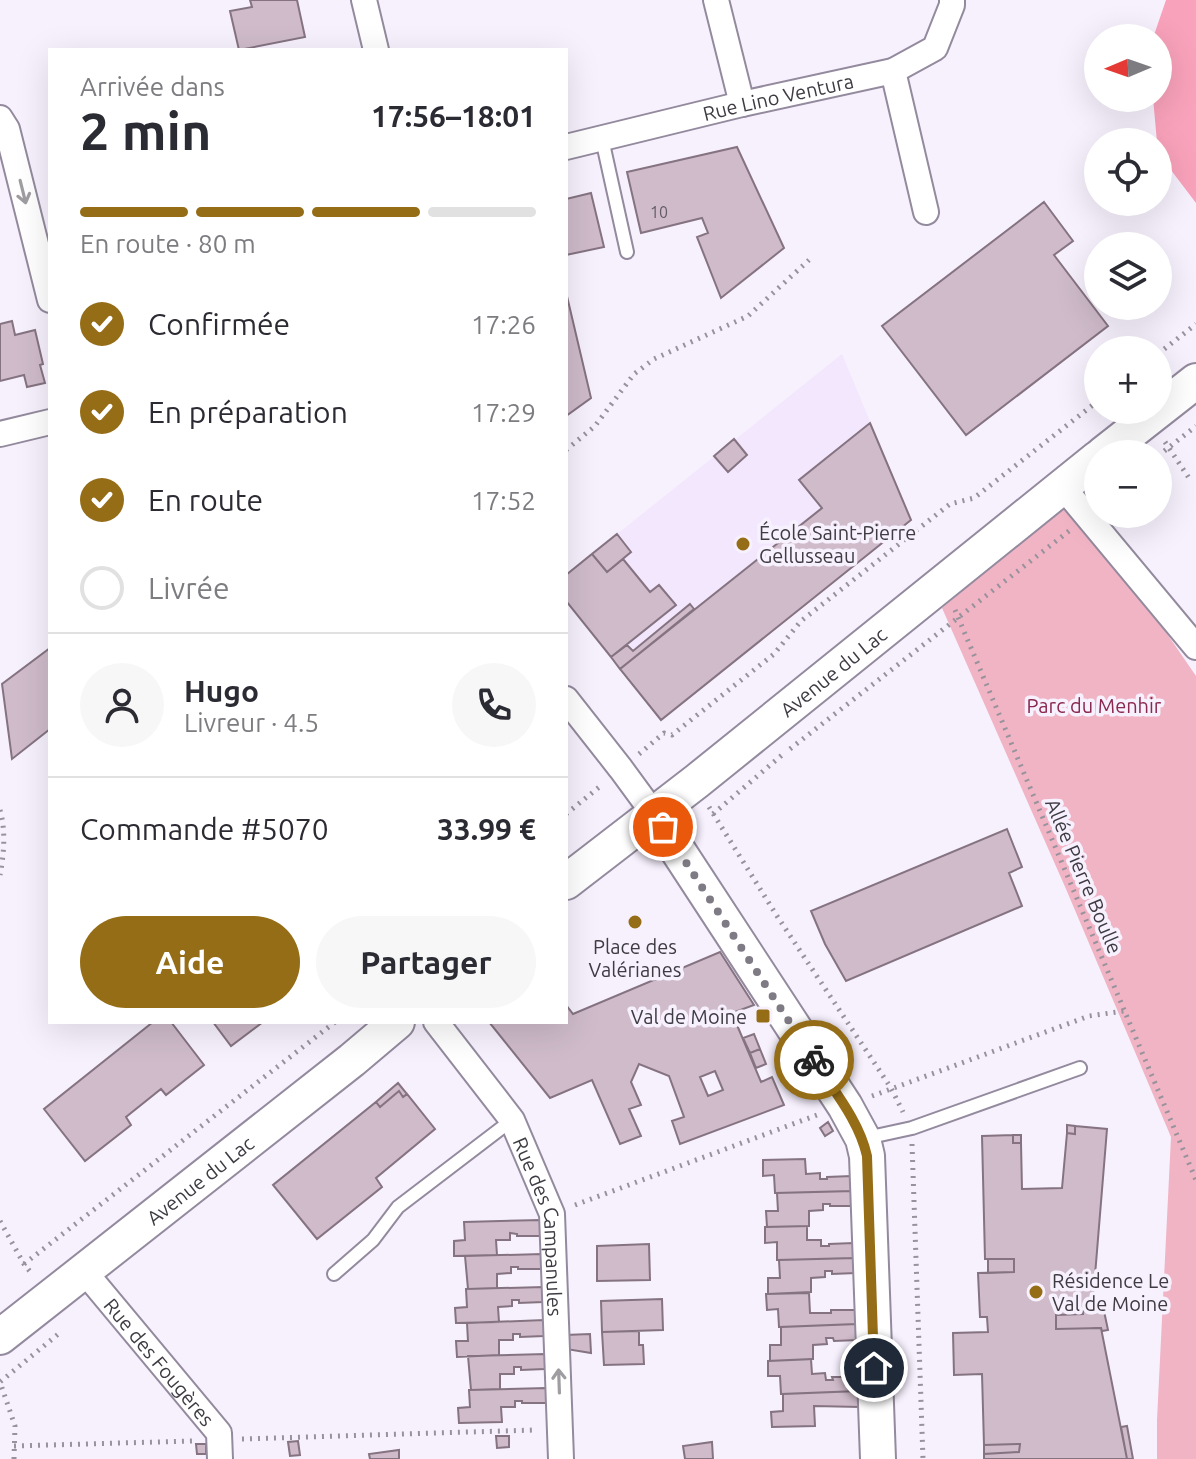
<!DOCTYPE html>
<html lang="fr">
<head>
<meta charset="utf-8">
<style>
  body { margin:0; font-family:Ubuntu,sans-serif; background:#f7f7f7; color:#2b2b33; height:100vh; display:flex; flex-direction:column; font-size:30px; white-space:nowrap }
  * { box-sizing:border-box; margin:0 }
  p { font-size:26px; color:#7c7c81 }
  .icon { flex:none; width:44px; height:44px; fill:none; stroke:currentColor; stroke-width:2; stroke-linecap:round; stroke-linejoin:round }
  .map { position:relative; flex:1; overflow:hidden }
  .sheet { position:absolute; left:48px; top:48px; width:520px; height:976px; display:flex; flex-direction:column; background:#fff; border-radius:0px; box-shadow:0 8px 32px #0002 }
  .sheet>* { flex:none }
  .needle { width:52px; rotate:268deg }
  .tools { position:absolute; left:1084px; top:24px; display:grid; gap:16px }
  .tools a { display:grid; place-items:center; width:88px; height:88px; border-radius:50%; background:#fff; box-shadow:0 8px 32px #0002; font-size:40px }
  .pin { position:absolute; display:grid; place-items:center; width:68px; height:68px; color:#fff; margin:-34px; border:4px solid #fff; border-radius:50%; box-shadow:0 2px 8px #0007 }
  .courier { position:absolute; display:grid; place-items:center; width:80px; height:80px; margin:-40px; border:6px solid #956d17; border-radius:50%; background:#fff; color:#222; box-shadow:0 2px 10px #0007 }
  .overview em { font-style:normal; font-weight:700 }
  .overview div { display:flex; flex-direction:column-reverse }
  .overview { display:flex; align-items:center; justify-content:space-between; height:136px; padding:0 32px }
  h1 { font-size:52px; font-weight:700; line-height:60px }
  .bar { display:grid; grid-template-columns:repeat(4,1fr); gap:12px 8px; align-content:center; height:96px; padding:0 32px }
  .bar i { height:10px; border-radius:6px; background:#e1e1e2 }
  .bar .on { background:#956d17 }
  .bar p { grid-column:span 4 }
  .line { display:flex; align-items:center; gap:20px; padding:0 32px; border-top:2px solid #e1e1e2 }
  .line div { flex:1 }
  .round { display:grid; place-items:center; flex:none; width:84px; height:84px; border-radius:42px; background:#f7f7f7 }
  ol { padding:0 32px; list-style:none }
  li { display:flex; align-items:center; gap:24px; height:88px }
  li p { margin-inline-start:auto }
  li .icon { padding:8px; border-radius:50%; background:#956d17; color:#fff; stroke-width:4 }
  li:last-child { color:#7c7c81 }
  li i { width:44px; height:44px; border:4px solid #e1e1e2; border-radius:50% }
  .primary-button { display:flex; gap:16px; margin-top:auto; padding:16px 32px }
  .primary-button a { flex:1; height:92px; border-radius:48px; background:#956d17; color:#fff; font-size:32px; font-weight:700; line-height:92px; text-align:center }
  .primary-button a+a { background:#f7f7f7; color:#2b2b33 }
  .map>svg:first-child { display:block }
</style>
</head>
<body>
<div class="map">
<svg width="1196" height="1459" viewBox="0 0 1196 1459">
  <rect width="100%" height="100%" fill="#f7f1fe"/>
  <!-- built -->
  <path fill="#f3e7fe" d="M842 354 911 520 661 720 566 601V575Z"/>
  <!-- green -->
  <path fill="#f0b4c4" d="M1063 507 1159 622 1196 676V1459H1157V1420L1171 1137 1066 889 942 608Z"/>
  <!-- forest -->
  <path fill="#f9a2bb" d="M1166 0H1196V203L1158 153 1153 98H1158V38H1153Z"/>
  <!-- building -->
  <path fill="#cfbbca" stroke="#857381" stroke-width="2" fill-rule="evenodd" d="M250 0H297L305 37 239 50 230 11 252 7Z
    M737 147 784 248 721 298 697 237 708 233 702 218 641 233 627 172Z
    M591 193 604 247 566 255V199Z
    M1044 202 1073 241 1054 255 1108 326 966 435 882 326Z
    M566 292 591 398 566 416Z
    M12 321 15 335 35 330 43 364 40 365 45 383 27 387 24 375 0 381V324Z
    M870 423 911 520 661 720 620 669 822 508 799 480Z
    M734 439 747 455 728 472 714 456Z
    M617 534 631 552 607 572 592 554Z
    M592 554 607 572 623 559 650 592 659 585 676 605 611 657 566 601V575Z
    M690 604 694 609 620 669 611 657 627 645 633 651Z
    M50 648V729L12 759 2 684Z
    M1007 829 1022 867 1009 873 1022 906 846 981 825 944 811 911Z
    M720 952 754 1005 732 1013 737 1025 761 1082 772 1077 784 1105 680 1144 672 1121 684 1117 669 1076 639 1064 631 1082 641 1105 629 1109 641 1136 620 1144 592 1080 550 1098 489 1022H566V1005L573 1014ZM715 1071 723 1090 708 1096 700 1077Z
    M153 1022H171L204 1065 166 1095 161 1089 126 1117 131 1125 85 1161 44 1109Z
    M213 1022H263L231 1046Z
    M754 1034 760 1049 750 1053 743 1038Z
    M760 1049 766 1064 756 1068 750 1053Z
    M398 1083 407 1094 403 1097 399 1091 380 1107 376 1102Z
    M399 1091 403 1097 407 1094 435 1129 376 1178 382 1187 317 1239 273 1185 376 1102 380 1107Z
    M828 1122 833 1131 825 1136 820 1128Z
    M1067 1125 1075 1126V1134L1067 1133Z
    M1075 1126 1107 1129 1092 1312 1083 1311V1314L1056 1315V1329L1101 1328 1127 1459H984V1454L1019 1452 1020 1444 984 1445 982 1374 954 1375 953 1333 988 1332 987 1317H980L978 1273 1014 1272V1259H985L982 1136 1013 1135V1143H1021L1022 1189 1062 1188 1067 1133 1075 1134Z
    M1013 1135H1021V1143H1013Z
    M805 1159 806 1174 820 1173V1179H827V1177L851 1176 852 1191 775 1193 774 1175 763 1176V1160Z
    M854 1191V1206H830V1204H823V1210L809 1211V1226L767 1227 766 1211H778L777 1193Z
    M541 1220V1236H517V1234L510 1233V1240H496L497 1255 454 1256V1241L465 1240 464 1222Z
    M807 1226V1240H821V1246H829V1244L853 1243 854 1258 777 1260V1242L765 1243V1227Z
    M649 1244 650 1280 597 1281V1246Z
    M542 1254 543 1269H518V1267H511V1273L497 1274V1288L468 1289 465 1256Z
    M856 1258V1273L832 1274V1271H825V1277L811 1278V1292L768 1294V1278H780L779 1260Z
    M988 1259H1014V1272L988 1273Z
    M543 1287V1302L519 1303V1300H512V1306L498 1307 499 1322 456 1323 455 1308 467 1307 466 1289Z
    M809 1293 810 1313H831V1310H856V1324L779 1327 778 1309 767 1310 766 1294Z
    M662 1299 663 1330 602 1332 601 1301Z
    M1083 1311H1104L1108 1330 1102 1331 1101 1328 1056 1329V1315L1083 1314Z
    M544 1320V1336L520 1337V1334H513V1340H499V1355L457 1357 456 1341H468L467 1323Z
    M858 1324V1340L834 1341 833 1338H826L827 1344 813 1345V1359L770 1361V1345H781V1327Z
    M639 1331V1345H643L644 1364 604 1365 602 1332Z
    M590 1334 591 1353 566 1349 565 1335Z
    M545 1354V1369L521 1370V1367H514V1374H500V1389L471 1390 468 1356Z
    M811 1359 812 1374 825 1373 826 1380H833L832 1377H858V1391L781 1394 780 1376H768V1361Z
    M546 1388V1403H522V1401H515V1407H501L502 1422 459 1423 458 1408 470 1407 469 1390Z
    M860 1391V1407L814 1406 815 1426 772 1427 771 1412 783 1411V1394Z
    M1127 1426 1133 1459H1127L1121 1427Z
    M496 1436H509V1447L497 1448Z
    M298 1441 300 1455 290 1456 288 1442Z
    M712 1442 713 1459H685L683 1446Z
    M196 1444H206V1454H197Z
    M1020 1444 1019 1452 984 1454V1445Z
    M399 1450V1459H370L369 1454Z"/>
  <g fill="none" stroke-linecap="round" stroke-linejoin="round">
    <!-- lane casing -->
    <g stroke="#948a9e" stroke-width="16">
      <path id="lane" d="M602 139 627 252
        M866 1138 912 1128 1080 1068
        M334 1274 373 1240 398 1207 512 1120"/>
    </g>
    <!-- street casing -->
    <g stroke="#948a9e" stroke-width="28">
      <g id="street">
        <path d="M364 0 376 50"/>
        <path d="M716 0 742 104"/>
        <path d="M893 71 926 212"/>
        <path d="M0 118 7 129 50 300"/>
        <path id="s1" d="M566 147 742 104 893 71 935 48 952 5V0"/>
        <path d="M0 434 50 422"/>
        <path d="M1062 486 1196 647"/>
        <path d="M566 699 621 769 654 814"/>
        <path id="s2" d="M436 1022 512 1120 552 1214 561 1459"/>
        <path id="s3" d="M84 1271 219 1433 220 1459"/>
      </g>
    </g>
    <!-- secondary casing -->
    <g stroke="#948a9e" stroke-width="38">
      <g id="secondary">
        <path d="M1103 454 1196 381"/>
        <path d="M654 814 845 1106 863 1139 867 1156 878 1459"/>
        <path id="s4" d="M566 882 697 781 1098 458"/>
        <path id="s5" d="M0 1337 352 1060 397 1022"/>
      </g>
    </g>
    <!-- path -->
    <path stroke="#97929c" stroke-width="5" stroke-dasharray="2 6" stroke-linecap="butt" d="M1158 354 1196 324
      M1165 442 1191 481
      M566 450 595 426 634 374 654 359 748 316 809 260
      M1158 456 1196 426
      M955 610 1196 1180
      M790 749 1069 531
      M639 754 664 733 672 735 774 654 801 621 950 504 974 498 1098 401
      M709 807 777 916 891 1088 903 1112
      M0 810C6 831 4 854 0 875
      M566 814 603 784
      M713 814 782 755
      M872 1096 1089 1016 1124 1011
      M912 1144 923 1459
      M575 1205 817 1115
      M0 1221 24 1264 32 1274
      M24 1264 335 1022
      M242 1439 535 1430
      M14 1446 192 1441
      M14 1459 15 1426 0 1382 62 1331"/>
    <!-- lane -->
    <use href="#lane" stroke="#fff" stroke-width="12"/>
    <!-- street -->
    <use href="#street" stroke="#fff" stroke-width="24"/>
    <!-- secondary -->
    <use href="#secondary" stroke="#fff" stroke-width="34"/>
  </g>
  <!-- one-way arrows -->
  <defs><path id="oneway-shaft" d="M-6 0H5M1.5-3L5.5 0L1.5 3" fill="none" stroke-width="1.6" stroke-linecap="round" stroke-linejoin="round" transform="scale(2)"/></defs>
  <g stroke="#9f9da1">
    <use href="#oneway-shaft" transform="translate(23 192) rotate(76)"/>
    <use href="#oneway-shaft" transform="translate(559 1381) rotate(-92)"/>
  </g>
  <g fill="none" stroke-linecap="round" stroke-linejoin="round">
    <!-- done -->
    <path stroke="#7f7b84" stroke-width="8" stroke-dasharray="0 14.4" d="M663 827 814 1060"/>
    <!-- route -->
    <path stroke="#956d17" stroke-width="10" d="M814 1060C833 1090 859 1120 867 1156L874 1368"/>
  </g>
  <!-- markers -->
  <g fill="#956d17" stroke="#f7f1fe" stroke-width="3">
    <circle cx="743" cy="544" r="8"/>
    <circle cx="635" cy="922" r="8"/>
    <rect x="755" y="1008" width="16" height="16" rx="4"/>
    <circle cx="1036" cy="1292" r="8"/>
  </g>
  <g text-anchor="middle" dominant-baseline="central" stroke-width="7" stroke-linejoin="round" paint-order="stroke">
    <!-- number labels -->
    <g font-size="16" fill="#635b65">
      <text x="659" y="212">10</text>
    </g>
    <!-- street labels -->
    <g font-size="20" fill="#3f3b43" stroke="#f7f1fe">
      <text stroke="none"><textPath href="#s1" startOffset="218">Rue Lino Ventura</textPath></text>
      <text stroke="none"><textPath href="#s4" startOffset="340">Avenue du Lac</textPath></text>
      <text transform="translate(1084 876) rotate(67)">Allée Pierre Boulle</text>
      <text stroke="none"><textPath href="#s5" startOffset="254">Avenue du Lac</textPath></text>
      <text stroke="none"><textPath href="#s2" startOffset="236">Rue des Campanules</textPath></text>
      <text stroke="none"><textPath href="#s3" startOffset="118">Rue des Fougères</textPath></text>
    </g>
    <!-- poi labels -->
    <g font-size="20" fill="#3f3b43" stroke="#f7f1fe" text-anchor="start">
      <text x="759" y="532">École Saint-Pierre<tspan x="759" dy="23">Gellusseau</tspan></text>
      <text x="635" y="946" text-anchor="middle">Place des<tspan x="635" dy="23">Valérianes</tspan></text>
      <text x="747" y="1016" text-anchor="end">Val de Moine</text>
      <text x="1052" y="1280">Résidence Le<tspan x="1052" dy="23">Val de Moine</tspan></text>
    </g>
    <!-- park labels -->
    <g font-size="20" fill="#8a284e" stroke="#f7f1fe">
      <text x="1094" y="705">Parc du Menhir</text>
    </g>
  </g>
</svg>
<div class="tools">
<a><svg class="needle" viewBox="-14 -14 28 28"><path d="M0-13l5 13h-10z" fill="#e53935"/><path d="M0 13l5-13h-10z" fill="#7c7c81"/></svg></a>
<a><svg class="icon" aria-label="locate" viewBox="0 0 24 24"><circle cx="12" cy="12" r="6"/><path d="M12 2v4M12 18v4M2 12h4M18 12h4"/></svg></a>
<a><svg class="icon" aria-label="layers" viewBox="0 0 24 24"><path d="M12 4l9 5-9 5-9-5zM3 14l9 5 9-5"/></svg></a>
<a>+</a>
<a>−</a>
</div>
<div class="pin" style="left:663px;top:827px;background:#ea580c"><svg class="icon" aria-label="bag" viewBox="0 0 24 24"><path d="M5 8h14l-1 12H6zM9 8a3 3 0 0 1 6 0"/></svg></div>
<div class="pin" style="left:874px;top:1368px;background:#1f2937"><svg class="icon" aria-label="home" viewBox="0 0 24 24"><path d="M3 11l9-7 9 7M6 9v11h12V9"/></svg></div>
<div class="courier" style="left:814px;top:1060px"><svg class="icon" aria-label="bike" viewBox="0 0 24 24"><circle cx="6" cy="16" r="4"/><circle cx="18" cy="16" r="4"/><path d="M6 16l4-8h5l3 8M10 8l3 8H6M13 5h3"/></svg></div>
<section class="sheet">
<div class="overview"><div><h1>2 min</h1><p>Arrivée dans</p></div><em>17:56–18:01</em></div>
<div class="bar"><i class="on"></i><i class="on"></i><i class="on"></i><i></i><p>En route · 80 m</p></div>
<ol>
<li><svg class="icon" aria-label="check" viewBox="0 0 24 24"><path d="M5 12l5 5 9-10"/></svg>Confirmée<p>17:26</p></li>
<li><svg class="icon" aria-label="check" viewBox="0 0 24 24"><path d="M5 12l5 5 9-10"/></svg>En préparation<p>17:29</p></li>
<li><svg class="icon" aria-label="check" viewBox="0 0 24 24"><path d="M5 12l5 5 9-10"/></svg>En route<p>17:52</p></li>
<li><i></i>Livrée</li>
</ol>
<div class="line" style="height:144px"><a class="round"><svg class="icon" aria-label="person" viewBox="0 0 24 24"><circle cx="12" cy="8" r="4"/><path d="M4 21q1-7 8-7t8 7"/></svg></a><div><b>Hugo</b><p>Livreur · 4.5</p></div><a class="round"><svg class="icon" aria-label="phone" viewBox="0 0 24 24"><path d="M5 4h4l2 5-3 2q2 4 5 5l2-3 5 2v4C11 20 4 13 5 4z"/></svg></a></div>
<div class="line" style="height:104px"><div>Commande #5070</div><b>33.99 €</b></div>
<div class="primary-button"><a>Aide</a><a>Partager</a></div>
</section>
</div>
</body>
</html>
